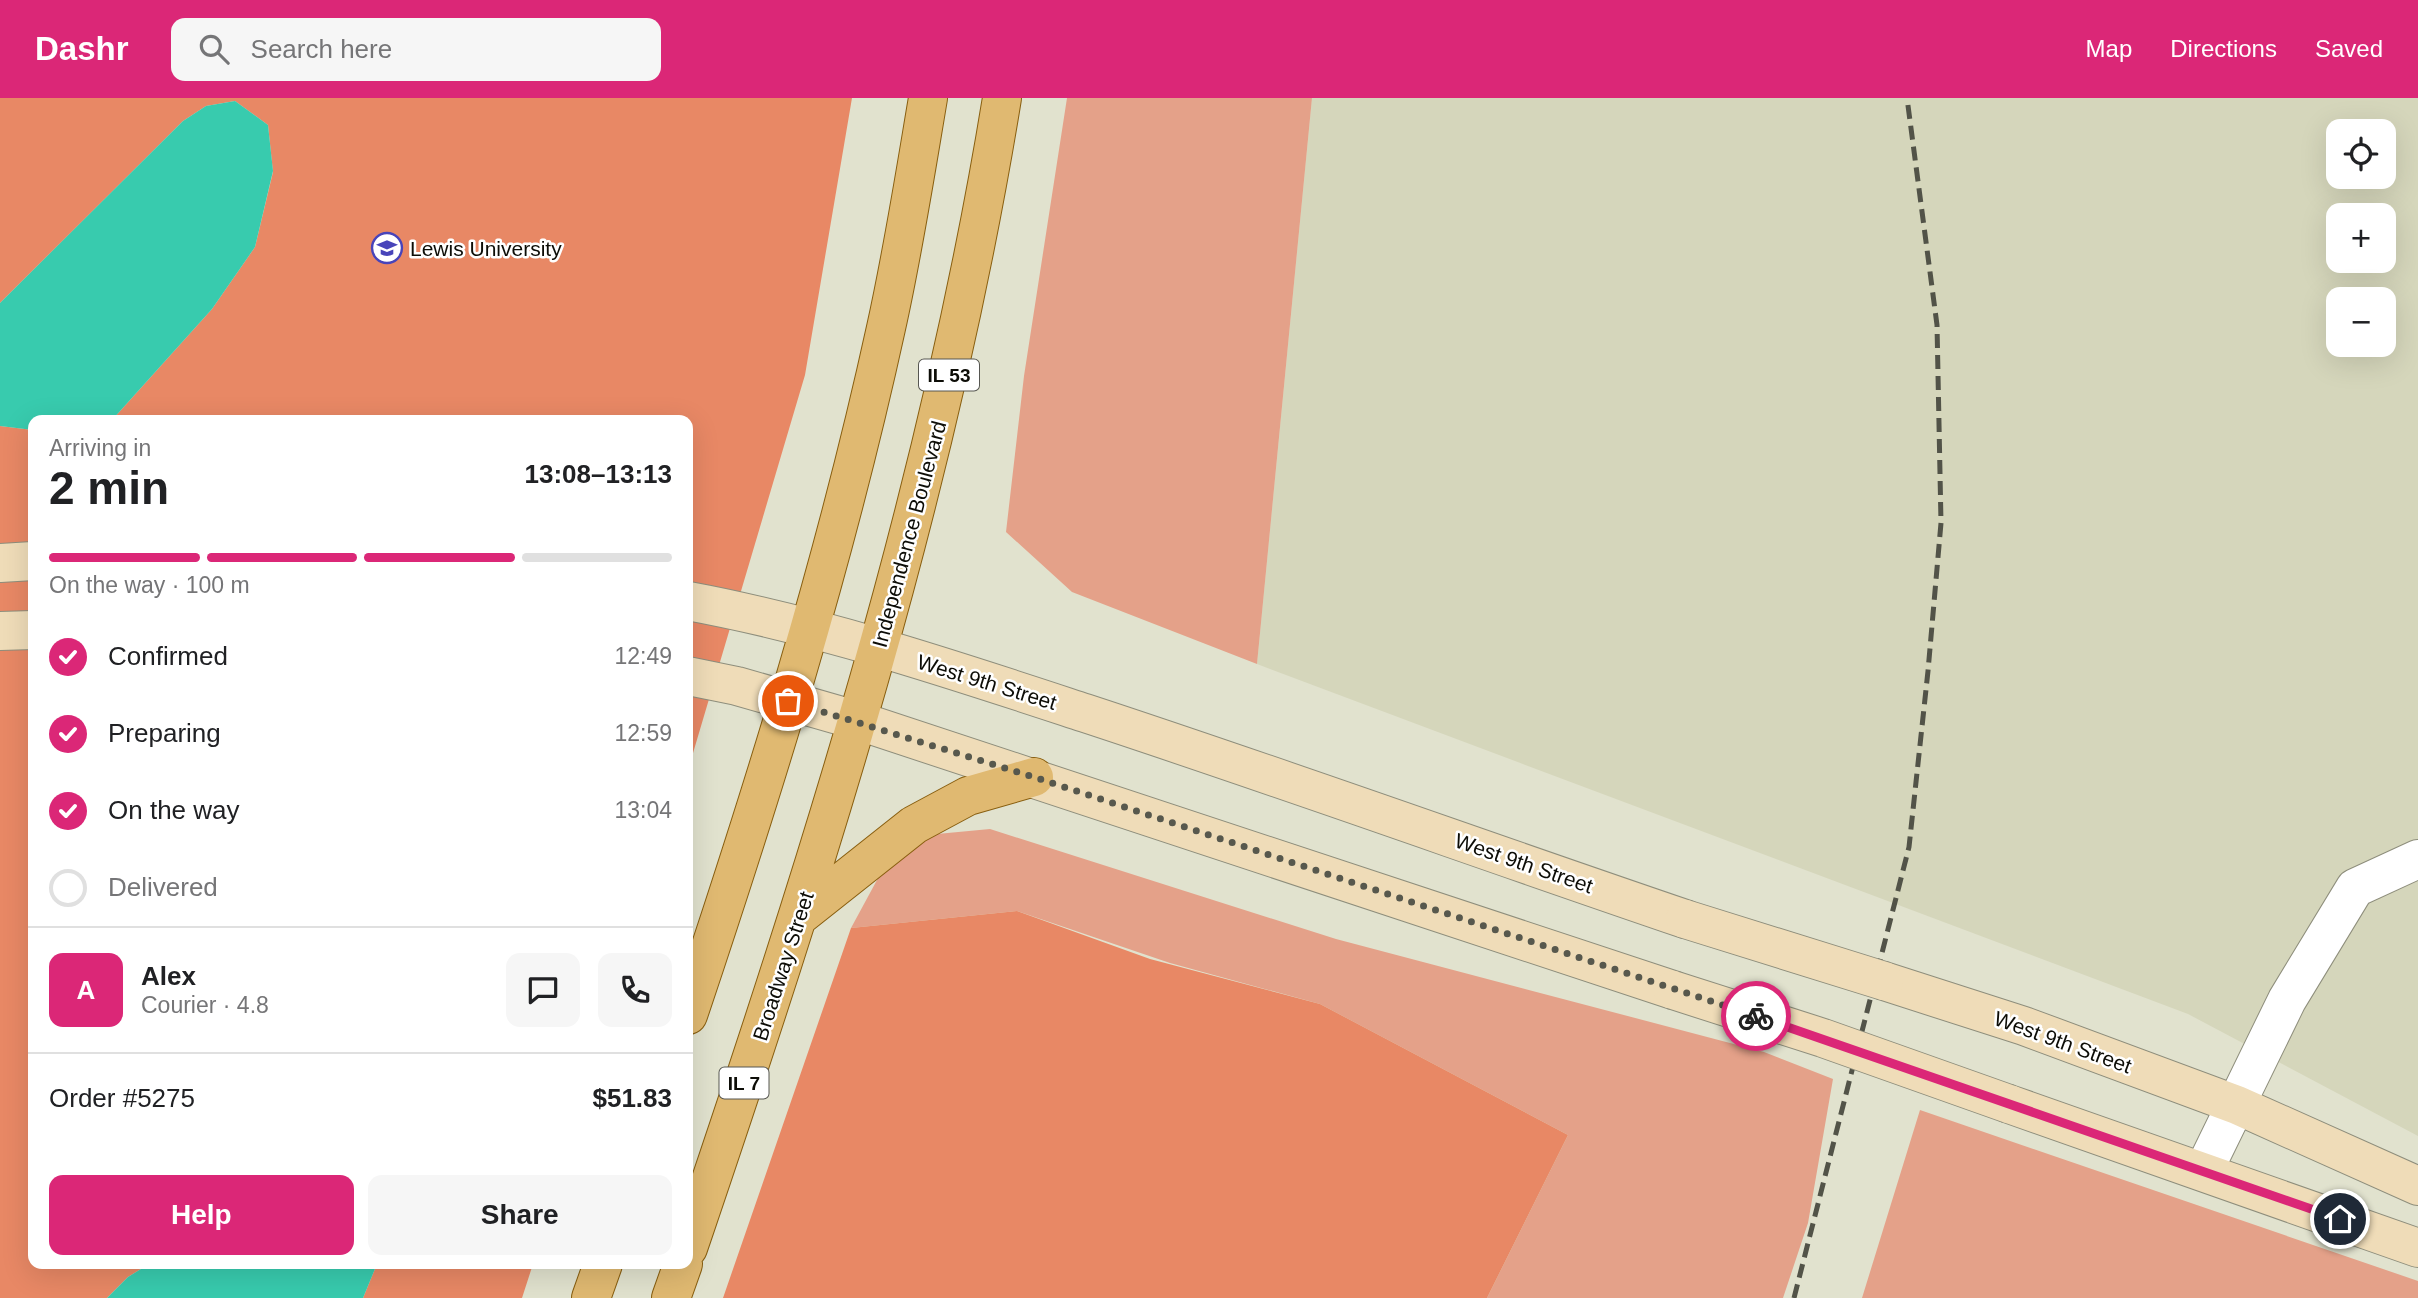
<!DOCTYPE html>
<html lang="en">
<head>
<meta charset="utf-8">
<style>
  body { margin:0; font-family:Helvetica,sans-serif; background:#f6f6f6; color:#202124; height:100vh; display:flex; flex-direction:column; font-size:26px; white-space:nowrap }
  * { box-sizing:border-box; margin:0 }
  p { font-size:23px; color:#757577 }
  .icon { flex:none; width:38px; height:38px; fill:none; stroke:currentColor; stroke-width:2; stroke-linecap:round; stroke-linejoin:round }
  .map { position:relative; flex:1; overflow:hidden }
  .details { position:absolute; left:28px; top:317px; width:665px; height:854px; display:flex; flex-direction:column; background:#fff; border-radius:14px; box-shadow:0 7px 28px #0002 }
  .details>* { flex:none }
  .buttons { position:absolute; left:2326px; top:21px; display:grid; gap:14px }
  .buttons a { display:grid; place-items:center; width:70px; height:70px; border-radius:14px; background:#fff; box-shadow:0 7px 28px #0002; font-size:35px }
  .pin { position:absolute; display:grid; place-items:center; width:60px; height:60px; color:#fff; margin:-30px; border:4px solid #fff; border-radius:50%; box-shadow:0 2px 7px #0007 }
  .courier { position:absolute; display:grid; place-items:center; width:70px; height:70px; margin:-35px; border:5px solid #db2777; border-radius:50%; background:#fff; color:#222; box-shadow:0 2px 9px #0007 }
  .headline em { font-style:normal; font-weight:800 }
  .headline div { display:flex; flex-direction:column-reverse }
  .headline { display:flex; align-items:center; justify-content:space-between; height:119px; padding:0 21px }
  h1 { font-size:46px; font-weight:800; line-height:52px }
  .bar { display:grid; grid-template-columns:repeat(4,1fr); gap:10px 7px; align-content:center; height:84px; padding:0 21px }
  .bar i { height:9px; border-radius:5px; background:#e0e0e0 }
  .bar .on { background:#db2777 }
  .bar p { grid-column:span 4 }
  .line { display:flex; align-items:center; gap:18px; padding:0 21px; border-top:2px solid #e0e0e0 }
  .line div { flex:1 }
  .round { display:grid; place-items:center; flex:none; width:74px; height:74px; border-radius:14px; background:#f6f6f6 }
  ol { padding:0 21px; list-style:none }
  li { display:flex; align-items:center; gap:21px; height:77px }
  li p { margin-inline-start:auto }
  li .icon { padding:7px; border-radius:50%; background:#db2777; color:#fff; stroke-width:4 }
  li:last-child { color:#757577 }
  li i { width:38px; height:38px; border:4px solid #e0e0e0; border-radius:50% }
  .cta { display:flex; gap:14px; margin-top:auto; padding:14px 21px }
  .cta a { flex:1; height:80px; border-radius:14px; background:#db2777; color:#fff; font-size:28px; font-weight:800; line-height:80px; text-align:center }
  .cta a+a { background:#f6f6f6; color:#202124 }
  header { display:flex; align-items:center; gap:42px; box-sizing:border-box; height:98px; padding:0 35px; background:#db2777; color:#fff }
  header strong { font-size:33px }
  nav { display:flex; gap:38px; margin-inline-start:auto; font-size:24px }
  .search { width:490px; height:63px; background:#f6f6f6; display:flex; align-items:center; gap:18px; box-sizing:border-box; padding:0 24px; border-radius:14px; color:#757577; font-size:26px }
  .map>svg:first-child { display:block }
</style>
</head>
<body>
<header>
<strong>Dashr</strong>
<div class="search"><svg class="icon" aria-label="search" viewBox="0 0 24 24"><circle cx="10" cy="10" r="6"/><path d="M15 15l6 6"/></svg>Search here</div>
<nav><a>Map</a><a>Directions</a><a>Saved</a></nav>
</header>
<div class="map">
<svg width="2418" height="1200" viewBox="0 0 2418 1200">
  <rect width="100%" height="100%" fill="#e1e2ce"/>
  <!-- built -->
  <path fill="#d5d6bb" fill-rule="evenodd" d="M1312 0H2418V1038L2188 916 1257 566ZM2338 33H2384V79H2338ZM2338 117H2384V163H2338ZM2338 201H2384V247H2338Z"/>
  <!-- green -->
  <path fill="#e4a189" d="M1067 0H1312L1257 566 1072 494 1006 434 1024 278Z
    M990 731 1336 841 1764 954 1833 981 1808 1125 1783 1200H1487L1568 1037 1320 906 1170 865 1017 813 851 830 890 758 937 736Z
    M1920 1012 2418 1183V1200H1862Z"/>
  <!-- forest -->
  <path fill="#e88865" d="M0 0H852L805 277 688 672V322H112L212 211 255 149 273 74 268 27 235 3 206 8 183 23 0 205Z
    M0 328 33 332V1166H149L128 1179 107 1200H0Z
    M1017 813 1150 861 1320 906 1568 1037 1487 1200H723L851 830Z
    M377 1166H533L522 1200H363Z"/>
  <!-- water -->
  <path fill="#38cbae" d="M235 3 268 27 273 73 255 149 212 211 112 322H33V332L0 328V205L183 23 206 8Z
    M149 1166H377L363 1200H107L128 1179Z"/>
  <g fill="none" stroke-linecap="round" stroke-linejoin="round">
    <!-- street casing -->
    <g stroke="#8e8e7c" stroke-width="40">
      <path id="street" d="M2204 1072 2287 902 2355 790 2418 761"/>
    </g>
    <!-- secondary casing -->
    <g stroke="#8e8e7c" stroke-width="40">
      <path id="secondary" d="M0 465 33 463
        M688 503C823 528 954 572 1085 615 1286 681 1485 753 1685 821
        M0 533 33 532
        M688 578 737 588 859 623 1673 892
        M1884 883 2024 928 2237 1007 2418 1088
        M2009 1006 2418 1150"/>
    </g>
    <!-- primary casing -->
    <g stroke="#885e0f" stroke-width="40">
      <path id="primary" d="M798 819 914 727 968 698 1034 679
        M688 917C764 691 835 463 886 230 903 154 915 77 928 0
        M688 1150C816 773 938 394 1002 0
        M591 1200 603 1166
        M671 1200 683 1166"/>
    </g>
    <!-- street -->
    <use href="#street" stroke="#fff" stroke-width="38"/>
    <!-- secondary -->
    <use href="#secondary" stroke="#efdcb8" stroke-width="38"/>
    <!-- primary -->
    <use href="#primary" stroke="#e0b971" stroke-width="38"/>
    <!-- rail -->
    <path stroke="#525348" stroke-width="5" stroke-dasharray="14 7" stroke-linecap="butt" d="M1794 1200 1909 749 1928 573 1941 425 1937 227 1907 0"/>
    <!-- secondary-bridge casing -->
    <g stroke="#8e8e7c" stroke-width="40" stroke-linecap="butt">
      <path id="secondary-bridge" d="M1685 821 1884 883
        M1673 892 1823 940 2009 1006"/>
    </g>
    <!-- secondary-bridge -->
    <use href="#secondary-bridge" stroke="#efdcb8" stroke-width="38"/>
  </g>
  <g fill="none" stroke-linecap="round" stroke-linejoin="round">
    <!-- done -->
    <path stroke="#57584d" stroke-width="7" stroke-dasharray="0 12.6" d="M788 603 1034 679 1756 918"/>
    <!-- route -->
    <path stroke="#db2777" stroke-width="9" d="M1756 918 2340 1121"/>
  </g>
  <!-- icons -->
  <defs>
    <g id="university-ring" transform="scale(1.575)"><circle r="9.5" fill="#fff" stroke="#4844ba" stroke-width="1.5"/><path d="M0-5L7-2L0 1L-7-2ZM-4 1L0 2.5L4 1V4Q0 6-4 4Z" fill="#4844ba"/></g>
  </defs>
  <g fill-rule="evenodd">
    <use href="#university-ring" x="387" y="150"/>
  </g>
  <g text-anchor="middle" dominant-baseline="central" stroke-width="5" stroke-linejoin="round" paint-order="stroke">
    <!-- shield labels -->
    <g fill="#fff" stroke="#565651" stroke-width="2">
      <rect x="919" y="261.5" width="60" height="31" rx="5"/>
      <rect x="719.5" y="969.5" width="49" height="31" rx="5"/>
    </g>
    <g font-size="19" font-weight="bold" fill="#0d0d07">
      <text x="949" y="277">IL 53</text>
      <text x="744" y="985">IL 7</text>
    </g>
    <!-- poi labels -->
    <g font-size="21" fill="#0d0d07" stroke="#fff" text-anchor="start">
      <text x="410" y="150">Lewis University</text>
    </g>
    <!-- street labels -->
    <g font-size="21" fill="#0d0d07" stroke="#fff">
      <text transform="translate(909 436) rotate(-75)">Independence Boulevard</text>
      <text transform="translate(987 584) rotate(17)">West 9th Street</text>
      <text transform="translate(1524 765) rotate(19)">West 9th Street</text>
      <text transform="translate(783 868) rotate(-72)">Broadway Street</text>
      <text transform="translate(2063 944) rotate(20)">West 9th Street</text>
    </g>
  </g>
</svg>
<div class="buttons">
<a><svg class="icon" aria-label="locate" viewBox="0 0 24 24"><circle cx="12" cy="12" r="6"/><path d="M12 2v4M12 18v4M2 12h4M18 12h4"/></svg></a>
<a>+</a>
<a>−</a>
</div>
<div class="pin" style="left:788px;top:603px;background:#ea580c"><svg class="icon" aria-label="bag" viewBox="0 0 24 24"><path d="M5 8h14l-1 12H6zM9 8a3 3 0 0 1 6 0"/></svg></div>
<div class="pin" style="left:2340px;top:1121px;background:#1f2937"><svg class="icon" aria-label="home" viewBox="0 0 24 24"><path d="M3 11l9-7 9 7M6 9v11h12V9"/></svg></div>
<div class="courier" style="left:1756px;top:918px"><svg class="icon" aria-label="bike" viewBox="0 0 24 24"><circle cx="6" cy="16" r="4"/><circle cx="18" cy="16" r="4"/><path d="M6 16l4-8h5l3 8M10 8l3 8H6M13 5h3"/></svg></div>
<section class="details">
<div class="headline"><div><h1>2 min</h1><p>Arriving in</p></div><em>13:08–13:13</em></div>
<div class="bar"><i class="on"></i><i class="on"></i><i class="on"></i><i></i><p>On the way · 100 m</p></div>
<ol>
<li><svg class="icon" aria-label="check" viewBox="0 0 24 24"><path d="M5 12l5 5 9-10"/></svg>Confirmed<p>12:49</p></li>
<li><svg class="icon" aria-label="check" viewBox="0 0 24 24"><path d="M5 12l5 5 9-10"/></svg>Preparing<p>12:59</p></li>
<li><svg class="icon" aria-label="check" viewBox="0 0 24 24"><path d="M5 12l5 5 9-10"/></svg>On the way<p>13:04</p></li>
<li><i></i>Delivered</li>
</ol>
<div class="line" style="height:126px"><b class="round" style="background:#db2777;color:#fff">A</b><div><b>Alex</b><p>Courier · 4.8</p></div><a class="round"><svg class="icon" aria-label="chat" viewBox="0 0 24 24"><path d="M4 5h16v11H9l-5 4z"/></svg></a><a class="round"><svg class="icon" aria-label="phone" viewBox="0 0 24 24"><path d="M5 4h4l2 5-3 2q2 4 5 5l2-3 5 2v4C11 20 4 13 5 4z"/></svg></a></div>
<div class="line" style="height:91px"><div>Order #5275</div><b>$51.83</b></div>
<div class="cta"><a>Help</a><a>Share</a></div>
</section>
</div>
</body>
</html>
